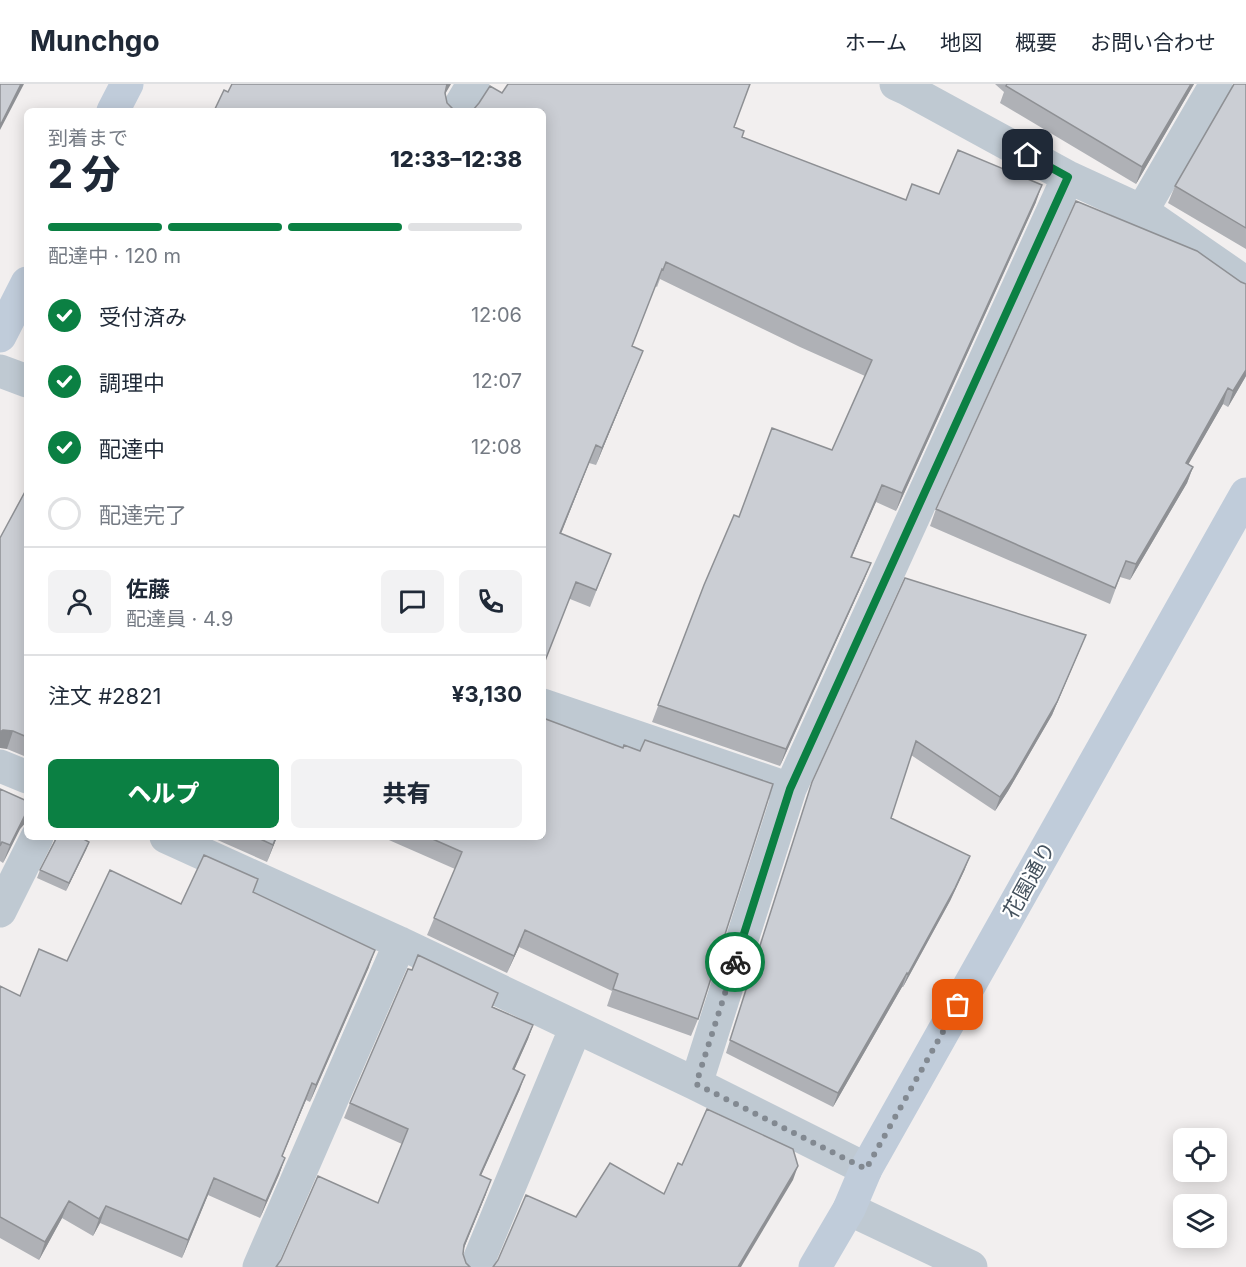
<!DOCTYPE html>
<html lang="ja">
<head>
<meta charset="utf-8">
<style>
  body { margin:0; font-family:Inter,"Noto Sans JP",sans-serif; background:#f2f2f3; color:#1f2937; height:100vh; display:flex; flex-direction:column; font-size:22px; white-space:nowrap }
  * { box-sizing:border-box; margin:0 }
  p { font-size:20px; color:#747a83 }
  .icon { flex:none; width:33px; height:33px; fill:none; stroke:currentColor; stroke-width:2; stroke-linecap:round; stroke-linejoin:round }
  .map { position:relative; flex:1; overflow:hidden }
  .side { position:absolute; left:24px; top:24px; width:522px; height:732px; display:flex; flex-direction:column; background:#fff; border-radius:9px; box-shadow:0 3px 15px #0003 }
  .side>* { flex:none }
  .fabs { position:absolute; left:1173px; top:1044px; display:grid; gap:12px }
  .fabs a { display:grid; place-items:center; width:54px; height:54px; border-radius:9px; background:#fff; box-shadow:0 3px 15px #0003; font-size:30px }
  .pin { position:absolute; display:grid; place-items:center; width:51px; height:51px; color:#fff; margin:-26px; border-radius:12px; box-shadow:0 3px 9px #0006 }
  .courier { position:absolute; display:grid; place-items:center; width:60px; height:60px; margin:-30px; border:4px solid #0b8043; border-radius:50%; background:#fff; color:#222; box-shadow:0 2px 8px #0007 }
  .head em { font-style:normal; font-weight:800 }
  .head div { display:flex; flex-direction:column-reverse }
  .head { display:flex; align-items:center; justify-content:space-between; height:102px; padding:0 24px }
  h1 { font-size:39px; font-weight:800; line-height:45px }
  .bar { display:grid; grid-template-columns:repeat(4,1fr); gap:9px 6px; align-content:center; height:72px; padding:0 24px }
  .bar i { height:8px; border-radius:4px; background:#e0e1e3 }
  .bar .selected { background:#0b8043 }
  .bar p { grid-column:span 4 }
  .line { display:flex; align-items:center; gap:15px; padding:0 24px; border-top:2px solid #e0e1e3 }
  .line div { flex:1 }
  .round { display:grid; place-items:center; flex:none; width:63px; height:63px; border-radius:9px; background:#f2f2f3 }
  ol { padding:0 24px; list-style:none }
  li { display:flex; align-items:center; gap:18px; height:66px }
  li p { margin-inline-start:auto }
  li .icon { padding:6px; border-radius:50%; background:#0b8043; color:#fff; stroke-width:4 }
  li:last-child { color:#747a83 }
  li i { width:33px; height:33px; border:3px solid #e0e1e3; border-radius:50% }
  .primary-button { display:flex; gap:12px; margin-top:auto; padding:12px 24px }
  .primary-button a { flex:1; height:69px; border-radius:9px; background:#0b8043; color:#fff; font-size:24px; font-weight:800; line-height:69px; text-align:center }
  .primary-button a+a { background:#f2f2f3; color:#1f2937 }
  header { display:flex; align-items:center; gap:36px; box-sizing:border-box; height:84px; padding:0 30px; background:#fff; border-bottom:2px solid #e0e1e3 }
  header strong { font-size:28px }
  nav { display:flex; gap:33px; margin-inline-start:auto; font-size:21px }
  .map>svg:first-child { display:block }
</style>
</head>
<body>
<header>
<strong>Munchgo</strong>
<nav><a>ホーム</a><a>地図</a><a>概要</a><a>お問い合わせ</a></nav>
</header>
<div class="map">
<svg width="1246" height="1183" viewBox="0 0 1246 1183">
  <rect width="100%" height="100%" fill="#f2efef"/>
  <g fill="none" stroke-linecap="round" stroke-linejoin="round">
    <!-- street -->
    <path stroke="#bfc9d2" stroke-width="33" d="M896 0 907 5 1068 93 1142 127 1246 199
      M457 27 473 0
      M1142 127 1216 0
      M0 287 27 297
      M543 621 790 705
      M0 682 27 693
      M166 753 400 859 696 1000 866 1085
      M0 827 37 753
      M696 1000 790 705 1068 93
      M849 1125 971 1183
      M259 1183 400 859
      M476 1183 576 943"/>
    <!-- secondary -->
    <path stroke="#c0ccda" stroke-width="33" d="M113 27 127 0
      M0 252 27 199
      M815 1183 849 1125 866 1085 1246 410"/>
  </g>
  <!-- wall -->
  <path fill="#afb1b6" d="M995 0H1194L1136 100 1000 19 1004 8Z
    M1246 0V165L1168 119 1175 102Z
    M502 9 734 43 742 53 906 116 939 110 1036 118 896 427 876 418 852 473 871 479 864 496 780 682 652 638 704 501 739 433 832 366 865 292 800 263 660 195 657 203 655 202 632 262 643 267 636 284 596 381 589 379 561 450 611 470 590 523 570 515 473 26Z
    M1241 198 1246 200V292L1228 323 1223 320 1188 380 1193 383 1187 399 1130 496 1120 493 1110 520 930 442 936 425Z
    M27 404V670L24 672 7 665Z
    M1086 551 1052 631 1008 707 995 727 911 671 891 734 965 785 950 817 903 903H902L833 1023 726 969 812 698Z
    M0 705 27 737 20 745 3 779 0 777Z
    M55 753H80L89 758 66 807 37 794 40 786 54 758Z
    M214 753H277L267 778 213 754Z
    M382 753H543L698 935 691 952 607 922 612 907 519 863 507 889 427 851 455 785Z
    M253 809 369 883 310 1018 306 1016 282 1073 285 1074 279 1091 260 1134 208 1111 182 1174 100 1139 93 1152 62 1134 39 1176 0 1154V902L20 912 67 877 181 820Z
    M412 886 498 909 493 923 533 941 528 955 514 986 520 1005 481 1091 486 1110 464 1164 463 1170 466 1179 378 1119 402 1060 344 1034 350 1019Z"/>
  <!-- shaded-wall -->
  <path fill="#8e9094" d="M21 0H24L0 46V42Z
    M447 0H451L441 17Z
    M1191 0H1194L1136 100 1142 83Z
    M1042 101 1036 118 896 427 902 409Z
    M643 267 636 284 596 381 602 364Z
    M1246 286V292L1228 323 1233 307Z
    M1228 304 1223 320 1180 395 1186 379Z
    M596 361 589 379 554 467 560 449Z
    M1193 383 1187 399 1130 496 1136 480Z
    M882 401 876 418 844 490 851 473Z
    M871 479 864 496 780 682 786 665Z
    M1086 551 1052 631 1008 707 995 727 1000 713Z
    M3 646 13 647 7 665 0 664V648Z
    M27 727V737L20 745 3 779 10 761Z
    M276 753H277L267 778 273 761Z
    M89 758 86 766 66 807 69 799Z
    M970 772 965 785 950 817 903 903 908 890Z
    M525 846 519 863 507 889 514 872Z
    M375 866 369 883 310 1018 316 1001Z
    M907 889 902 903 833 1023 838 1009Z
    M533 941 528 955 508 1000 513 985Z
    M525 991 520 1005 475 1105 480 1091Z
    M312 999 306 1016 275 1089 282 1072Z
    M285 1074 279 1091 260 1134 266 1117Z
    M798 1082 793 1096 741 1183H738Z
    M214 1094 208 1111 182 1174 188 1156Z
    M491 1096 486 1110 459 1176 464 1161Z
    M69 1117 62 1134 39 1176 45 1158Z
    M106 1122 100 1139 93 1152 99 1135Z"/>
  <!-- building -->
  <path fill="#cbced4" stroke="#8e9094" stroke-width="1.5" d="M0 0H21L0 42Z
    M232 0H447L445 9 447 19 454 26 458 27H214L224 6 228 8Z
    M508 0H750L734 43 744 47 742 53 906 116 912 100 939 110 958 66 1042 101 902 409 882 401 851 473 871 479 786 665 658 621 704 501 734 431 739 433 772 344 832 366 872 276 806 245 666 178 663 186 662 185 632 262 643 267 602 364 596 361 560 449 611 470 596 506 576 498 543 582V27H469L473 26 479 19 490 2 502 9Z
    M1007 0H1191L1142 83 1006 2Z
    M1234 0H1246V144L1175 102Z
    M1076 117 1197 167 1241 198 1246 200V286L1233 307 1228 304 1186 379 1193 383 1136 480 1126 477 1115 504 936 425Z
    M27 404V653L13 647 3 646 0 648V454Z
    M905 494 1086 551 1057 618 1013 694 1000 713 916 657 891 734 970 772 955 804 908 890 907 889 838 1009 730 956 812 698Z
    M543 634 623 664 624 661 640 667 645 656 773 700 698 935 613 905 618 890 525 846 514 872 434 834 462 768 428 753H543Z
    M0 705 27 717V727L10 761 2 758 0 762Z
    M57 753H80L89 758 69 799 40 786Z
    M256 753H276L273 761Z
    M204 771 258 795 253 808 375 866 316 1001 312 999 282 1072 285 1074 266 1117 214 1094 188 1156 106 1122 99 1135 69 1117 45 1158 0 1133V902L20 912 39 865 67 877 110 786 181 820Z
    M418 871 498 909 492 923 533 941 513 985 525 991 480 1091 491 1096 464 1161 463 1170 466 1179 470 1183H276L281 1176 318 1092 378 1119 408 1045 350 1019 408 885 412 886Z
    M707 1025 793 1065 798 1082 738 1183H493L498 1176 526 1111 576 1133 610 1079 664 1110 678 1079 682 1081Z"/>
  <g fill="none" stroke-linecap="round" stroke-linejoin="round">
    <!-- done -->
    <path stroke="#828991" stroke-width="6" stroke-dasharray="0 10.8" d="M735 878 696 1000 866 1085 958 921"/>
    <!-- route -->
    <path stroke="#0b8043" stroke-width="8" d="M735 878 790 705 1068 93 1028 71"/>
  </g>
  <g text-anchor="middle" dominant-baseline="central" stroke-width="4.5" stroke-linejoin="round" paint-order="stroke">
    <!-- street labels -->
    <g font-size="21" fill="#45525e" stroke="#fff">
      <text transform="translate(1029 796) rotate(-61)">花園通り</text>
    </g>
  </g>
</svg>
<div class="fabs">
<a><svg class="icon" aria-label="locate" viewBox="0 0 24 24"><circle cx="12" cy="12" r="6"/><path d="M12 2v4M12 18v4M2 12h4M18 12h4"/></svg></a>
<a><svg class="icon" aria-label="layers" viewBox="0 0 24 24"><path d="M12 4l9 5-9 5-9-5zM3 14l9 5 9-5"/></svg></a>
</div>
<div class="pin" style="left:958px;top:921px;background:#ea580c"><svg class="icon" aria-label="bag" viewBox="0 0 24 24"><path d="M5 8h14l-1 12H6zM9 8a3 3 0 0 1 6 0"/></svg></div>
<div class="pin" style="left:1028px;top:71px;background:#1f2937"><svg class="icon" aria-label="home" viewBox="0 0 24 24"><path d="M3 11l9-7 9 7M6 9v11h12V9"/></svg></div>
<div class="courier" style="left:735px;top:878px"><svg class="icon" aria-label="bike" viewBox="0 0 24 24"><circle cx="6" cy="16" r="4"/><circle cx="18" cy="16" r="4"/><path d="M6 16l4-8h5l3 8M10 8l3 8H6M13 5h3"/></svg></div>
<section class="side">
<div class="head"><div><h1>2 分</h1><p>到着まで</p></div><em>12:33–12:38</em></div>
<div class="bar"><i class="selected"></i><i class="selected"></i><i class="selected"></i><i></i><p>配達中 · 120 m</p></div>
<ol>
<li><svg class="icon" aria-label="check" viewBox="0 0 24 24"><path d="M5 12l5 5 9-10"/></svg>受付済み<p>12:06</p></li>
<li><svg class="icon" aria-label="check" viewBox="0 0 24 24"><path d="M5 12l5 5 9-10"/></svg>調理中<p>12:07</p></li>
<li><svg class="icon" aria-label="check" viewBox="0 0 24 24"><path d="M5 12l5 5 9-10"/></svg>配達中<p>12:08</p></li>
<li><i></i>配達完了</li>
</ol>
<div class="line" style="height:108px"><a class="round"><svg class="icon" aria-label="person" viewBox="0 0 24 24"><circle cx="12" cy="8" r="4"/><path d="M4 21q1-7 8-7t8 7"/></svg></a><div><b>佐藤</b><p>配達員 · 4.9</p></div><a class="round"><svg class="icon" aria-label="chat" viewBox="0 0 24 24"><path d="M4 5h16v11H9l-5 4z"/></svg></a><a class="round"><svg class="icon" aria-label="phone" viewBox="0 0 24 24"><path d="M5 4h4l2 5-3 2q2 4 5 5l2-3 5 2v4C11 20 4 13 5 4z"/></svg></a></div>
<div class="line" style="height:78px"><div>注文 #2821</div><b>¥3,130</b></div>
<div class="primary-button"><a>ヘルプ</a><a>共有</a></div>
</section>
</div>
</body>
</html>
